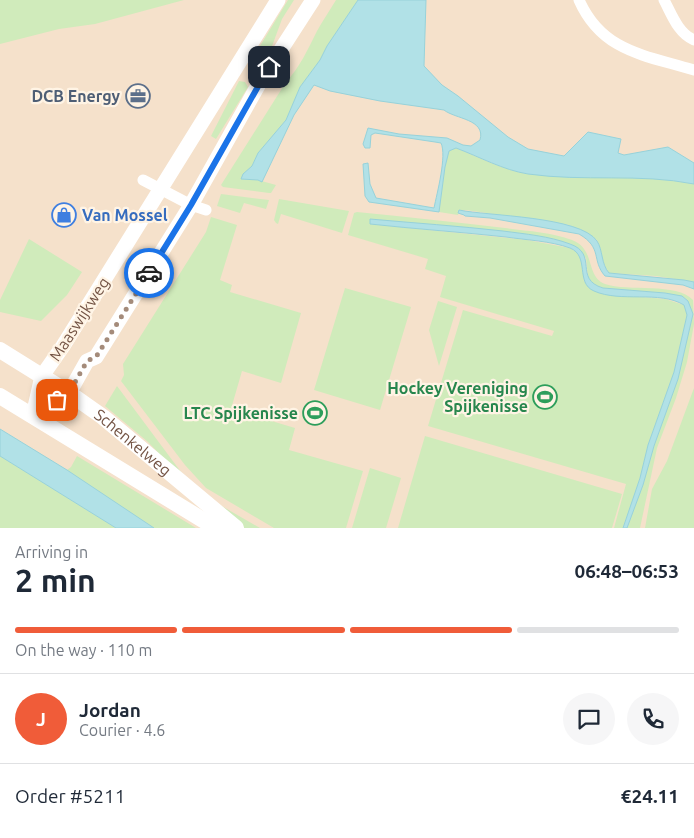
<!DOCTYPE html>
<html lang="en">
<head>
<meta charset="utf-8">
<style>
  body { margin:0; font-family:Ubuntu,sans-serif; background:#f6f6f7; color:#1f2937; height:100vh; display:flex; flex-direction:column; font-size:19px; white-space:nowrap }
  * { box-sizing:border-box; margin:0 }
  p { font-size:16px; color:#747a83 }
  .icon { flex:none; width:28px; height:28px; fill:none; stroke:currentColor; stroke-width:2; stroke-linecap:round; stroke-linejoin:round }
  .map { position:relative; height:528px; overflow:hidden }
  .side { display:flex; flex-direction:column; background:#fff; flex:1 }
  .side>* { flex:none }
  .pin { position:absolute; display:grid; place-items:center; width:42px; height:42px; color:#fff; margin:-21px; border-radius:10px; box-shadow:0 2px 8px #0006 }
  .courier { position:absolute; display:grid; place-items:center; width:50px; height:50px; margin:-25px; border:4px solid #1a73e8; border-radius:50%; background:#fff; color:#222; box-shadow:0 1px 6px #0007 }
  .head em { font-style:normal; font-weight:600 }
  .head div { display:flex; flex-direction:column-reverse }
  .head { display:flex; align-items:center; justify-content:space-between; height:85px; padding:0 15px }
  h1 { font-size:32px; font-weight:600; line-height:38px }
  .bar { display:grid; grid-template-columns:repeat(4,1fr); gap:8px 5px; align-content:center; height:60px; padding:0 15px }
  .bar i { height:6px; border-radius:4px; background:#e0e1e3 }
  .bar .on { background:#f05c39 }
  .bar p { grid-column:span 4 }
  .line { display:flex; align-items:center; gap:12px; padding:0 15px; border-top:1px solid #e0e1e3 }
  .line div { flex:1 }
  .round { display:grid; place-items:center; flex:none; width:52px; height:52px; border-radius:26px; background:#f6f6f7 }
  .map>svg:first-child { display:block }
</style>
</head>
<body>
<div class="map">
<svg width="694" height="528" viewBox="0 0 694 528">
  <rect width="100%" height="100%" fill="#fef0dd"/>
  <!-- residential -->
  <path fill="#f5e1cb" d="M0 0H694V528H0Z"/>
  <!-- green -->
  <path fill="#d0ebbb" d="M0 0H184L95 24 59 29 0 44Z
    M288 0H294L282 19 268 57 258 72 252 71 249 67V64Z
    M336 0H358L327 46 320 60 300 87 286 120 258 153 252 166 243 174 241 179 258 180 276 185 271 193H269L223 187 221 185 286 82C300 67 308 49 317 31 323 20 330 10 336 0Z
    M239 81 245 82 248 87 216 139 211 136Z
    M456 148C479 157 504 171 529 174 583 180 640 173 694 184V282L656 276 609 273C603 266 600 250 597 240L569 225 466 210H459L458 215 439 212 445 167 449 151Z
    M221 194 269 200 266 209 244 203 240 213 217 206Z
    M279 199 349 211 342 233 281 214 278 224 276 223 274 220Z
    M357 212C407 217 456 222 505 228 527 231 551 232 572 240 596 249 585 276 605 284 628 292 677 282 693 300L694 324 687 362 676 398 657 448 640 528H627L643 485 654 446 678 379 693 314 688 301 685 298 666 293 603 288 591 283 588 278 586 258 571 244 537 236 465 227 370 224 527 240 570 248 578 253 581 258 584 281 594 291 610 294 665 299 684 305 687 315 674 372 648 445 640 478 623 528H614L626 484 428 426 463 310 552 336 554 331 440 297 446 276 425 269 428 259 348 235 354 213Z
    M211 217 237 225 220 280 232 285 230 292 301 313 281 383 242 371 231 409 295 428 289 450 363 471 346 528H274L206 488 185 465 121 381 124 375 123 364 206 232Z
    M29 239 82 272 67 295 41 321 0 312V300Z
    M345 288 411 307 380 410 314 390Z
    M438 301 457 307 439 366 429 330Z
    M117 386 184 476 213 501 260 528H242L193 489 148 442 105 406Z
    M694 388V528H645L652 489 667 461Z
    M425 436 622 494 612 528H398Z
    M0 456 116 528H0Z
    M77 456 196 528H154L67 470 71 467Z
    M370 468 401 478 386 528H352Z"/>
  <!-- water -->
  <path fill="#b1e1e7" stroke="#97d2da" d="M358 0H426L424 66 442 85 458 96 508 137 528 149 564 156 588 132 621 139 618 153 624 155 668 147 694 163V184C639 173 584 182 528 174 503 170 480 157 456 148L449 151 445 167 439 212 369 202 365 196 363 164 368 163 370 184 376 198 434 208C437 193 447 156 441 143L435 142 375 133 371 135 370 148H365L363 144 368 128 399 134 447 138 463 145 471 146 480 140C486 119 455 119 444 110L380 101 330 91 314 85 294 115 262 182 258 180 241 179 243 174 252 166 258 153 286 120 300 87 320 60 327 46Z
    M459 210C487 216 580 216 597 241 603 250 601 264 609 273L684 280 694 282V289L683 285 605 276C591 260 603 248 579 234L490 218 465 216 464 215 458 213Z
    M370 219C414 223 459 226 503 231 525 234 549 236 570 244 599 254 573 279 603 288L665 293 682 296 688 301 693 314 678 379 654 446 643 485 627 528H623L640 478 648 445 674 372 687 315 684 305C659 290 621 303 594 291 575 283 590 256 570 248 551 241 526 240 506 237 461 232 415 229 370 224Z
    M0 429 67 470 154 528H116L0 456Z"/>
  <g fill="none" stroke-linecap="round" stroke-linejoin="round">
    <!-- minor -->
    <path stroke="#fff" stroke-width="11" d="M579 0C602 52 645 55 694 70
      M664 0C672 15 678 33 694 40
      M143 180 191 205 206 210"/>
    <!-- tertiary -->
    <path stroke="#fff" stroke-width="15" d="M33 416 69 393 87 361 96 357 191 205 260 82 313 0
      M33 416 42 376 63 346 278 0"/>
    <!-- secondary -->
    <g stroke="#fff" stroke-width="16">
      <path id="s1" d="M0 350 69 393 103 417 236 528"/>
      <path d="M0 396 216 528"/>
    </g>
  </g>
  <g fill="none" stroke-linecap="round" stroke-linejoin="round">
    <!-- done -->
    <path stroke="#a48b7a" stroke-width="5" stroke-dasharray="0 9" d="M57 400 69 393 87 361 96 357 149 273"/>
    <!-- route -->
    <path stroke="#1a73e8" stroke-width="6" d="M149 273 191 205 269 67"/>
  </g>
  <!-- icons -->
  <defs>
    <g id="office-ring" transform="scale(1.25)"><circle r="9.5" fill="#fff4e5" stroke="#5c6f8a" stroke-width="1.5"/><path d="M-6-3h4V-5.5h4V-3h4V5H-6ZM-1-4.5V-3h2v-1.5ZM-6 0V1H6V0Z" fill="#5c6f8a"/></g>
    <g id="shop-ring" transform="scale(1.25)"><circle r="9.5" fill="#fff4e5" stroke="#3f7fe0" stroke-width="1.5"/><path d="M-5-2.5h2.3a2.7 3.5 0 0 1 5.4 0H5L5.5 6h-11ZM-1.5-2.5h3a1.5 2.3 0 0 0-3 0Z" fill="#3f7fe0"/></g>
    <g id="stadium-ring" transform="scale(1.25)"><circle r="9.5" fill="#fff4e5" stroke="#2e9e5b" stroke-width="1.5"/><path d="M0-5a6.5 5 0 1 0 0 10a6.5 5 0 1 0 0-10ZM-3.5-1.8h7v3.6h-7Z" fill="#2e9e5b"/></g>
  </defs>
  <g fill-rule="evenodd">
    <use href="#office-ring" x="138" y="96"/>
    <use href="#shop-ring" x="64" y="215"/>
    <use href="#stadium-ring" x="545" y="397"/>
    <use href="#stadium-ring" x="315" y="413"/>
  </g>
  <g text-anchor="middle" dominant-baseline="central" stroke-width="4.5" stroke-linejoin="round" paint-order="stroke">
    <!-- service labels -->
    <g font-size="16" font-weight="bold" fill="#4e5e75" stroke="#fff4e5" text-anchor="end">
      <text x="120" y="96">DCB Energy</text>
    </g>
    <!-- shop labels -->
    <g font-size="16" font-weight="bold" fill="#366cbe" stroke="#fff4e5" text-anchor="start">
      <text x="82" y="215">Van Mossel</text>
    </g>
    <!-- street labels -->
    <g font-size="16" fill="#745445" stroke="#fff4e5">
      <text transform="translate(79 319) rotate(-57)">Maaswijkweg</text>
      <text stroke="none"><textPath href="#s1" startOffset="162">Schenkelweg</textPath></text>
    </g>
    <!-- leisure labels -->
    <g font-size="16" font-weight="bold" fill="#27864d" stroke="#fff4e5" text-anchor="end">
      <text x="528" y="388">Hockey Vereniging<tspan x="528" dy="18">Spijkenisse</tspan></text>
      <text x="298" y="413">LTC Spijkenisse</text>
    </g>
  </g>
</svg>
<div class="pin" style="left:57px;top:400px;background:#ea580c"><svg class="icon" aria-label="bag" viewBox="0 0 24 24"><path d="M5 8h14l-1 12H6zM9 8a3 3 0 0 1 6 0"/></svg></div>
<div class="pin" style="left:269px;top:67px;background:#1f2937"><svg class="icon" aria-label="home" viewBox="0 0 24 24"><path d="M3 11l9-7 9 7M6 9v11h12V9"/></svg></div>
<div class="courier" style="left:149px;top:273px"><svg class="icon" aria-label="car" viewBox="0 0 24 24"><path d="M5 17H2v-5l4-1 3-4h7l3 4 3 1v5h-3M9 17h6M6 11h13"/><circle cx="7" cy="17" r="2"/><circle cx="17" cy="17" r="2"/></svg></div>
</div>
<section class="side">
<div class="head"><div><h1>2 min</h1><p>Arriving in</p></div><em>06:48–06:53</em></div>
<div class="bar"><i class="on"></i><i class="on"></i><i class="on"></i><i></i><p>On the way · 110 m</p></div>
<div class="line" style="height:90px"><b class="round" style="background:#f05c39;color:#fff">J</b><div><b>Jordan</b><p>Courier · 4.6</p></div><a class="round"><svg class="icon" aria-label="chat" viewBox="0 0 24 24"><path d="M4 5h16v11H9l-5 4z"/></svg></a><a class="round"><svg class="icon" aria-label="phone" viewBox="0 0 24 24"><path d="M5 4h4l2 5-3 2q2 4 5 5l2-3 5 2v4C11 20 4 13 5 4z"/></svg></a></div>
<div class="line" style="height:65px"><div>Order #5211</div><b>€24.11</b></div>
</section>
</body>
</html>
